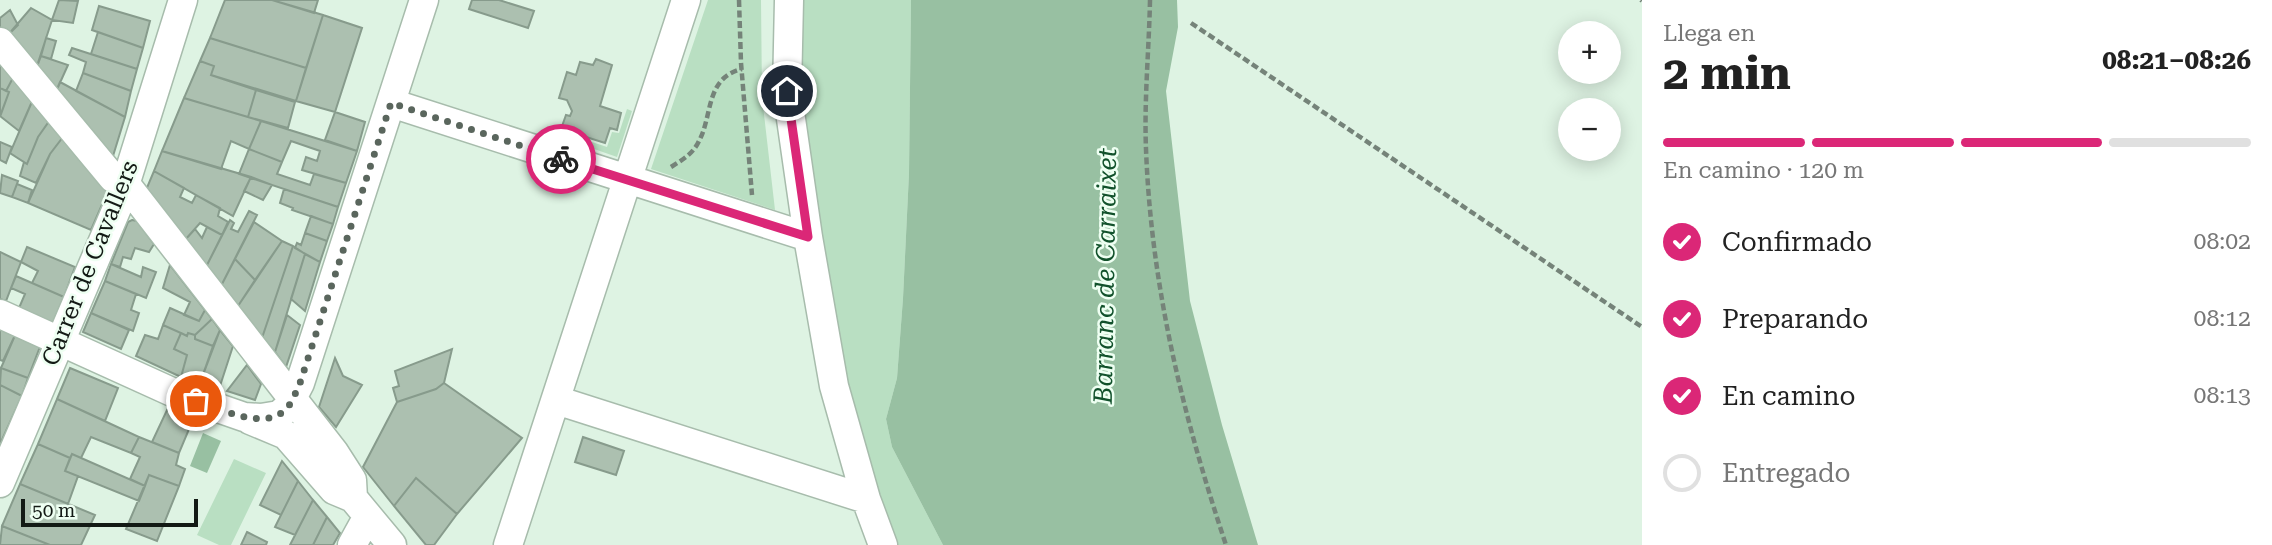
<!DOCTYPE html>
<html lang="es">
<head>
<meta charset="utf-8">
<style>
  body { margin:0; font-family:"Roboto Serif",serif; background:#f6f6f6; color:#222; height:100vh; display:flex; flex-direction:column; font-size:26px; white-space:nowrap }
  * { box-sizing:border-box; margin:0 }
  p { font-size:23px; color:#767676 }
  .icon { flex:none; width:38px; height:38px; fill:none; stroke:currentColor; stroke-width:2; stroke-linecap:round; stroke-linejoin:round }
  .map { position:relative; flex:1; overflow:hidden }
  .side { display:flex; flex-direction:column; background:#fff; width:630px }
  .side>* { flex:none }
  .buttons { position:absolute; left:1558px; top:21px; display:grid; gap:14px }
  .buttons a { display:grid; place-items:center; width:63px; height:63px; border-radius:50%; background:#fff; box-shadow:0 4px 18px #0003; font-size:35px }
  .scale { position:absolute; left:21px; bottom:18px; width:177px; box-sizing:border-box; padding-left:7px; border:4px solid #131a15; border-top:0; font-size:19px; line-height:24px; white-space:nowrap; color:#131a15; -webkit-text-stroke:5px #eefff2; paint-order:stroke }
  .pin { position:absolute; display:grid; place-items:center; width:60px; height:60px; color:#fff; margin:-30px; border:4px solid #fff; border-radius:50%; box-shadow:0 2px 7px #0007 }
  .courier { position:absolute; display:grid; place-items:center; width:70px; height:70px; margin:-35px; border:5px solid #db2777; border-radius:50%; background:#fff; color:#222; box-shadow:0 2px 9px #0007 }
  .overview em { font-style:normal; font-weight:700 }
  .overview div { display:flex; flex-direction:column-reverse }
  .overview { display:flex; align-items:center; justify-content:space-between; height:119px; padding:0 21px }
  h1 { font-size:46px; font-weight:700; line-height:52px }
  .bar { display:grid; grid-template-columns:repeat(4,1fr); gap:10px 7px; align-content:center; height:84px; padding:0 21px }
  .bar i { height:9px; border-radius:5px; background:#e0e0e0 }
  .bar .on { background:#db2777 }
  .bar p { grid-column:span 4 }
  ol { padding:0 21px; list-style:none }
  li { display:flex; align-items:center; gap:21px; height:77px }
  li p { margin-inline-start:auto }
  li .icon { padding:7px; border-radius:50%; background:#db2777; color:#fff; stroke-width:4 }
  li:last-child { color:#767676 }
  li i { width:38px; height:38px; border:4px solid #e0e0e0; border-radius:50% }
  main { display:flex; flex:1; min-height:0 }
  .map>svg:first-child { display:block }
</style>
</head>
<body>
<main>
<div class="map">
<svg width="1642" height="545" viewBox="0 0 1642 545">
  <rect width="100%" height="100%" fill="#def3e3"/>
  <!-- green -->
  <path fill="#b9dfc2" d="M708 0H761L762 97 775 210 651 169Z
    M803 0H911L909 173 903 298 897 378 886 419 892 447 943 545H896L886 519 840 354 807 133 801 31Z
    M627 109 632 111 617 157 580 144 592 142 607 147 612 132 619 133Z
    M234 459 266 473 231 545H219L197 535Z"/>
  <!-- water -->
  <path fill="#98c0a2" d="M911 0H1177L1178 27 1166 91 1190 301 1222 425 1258 545H943L892 447 886 419 897 378 903 298 909 173Z
    M203 433 221 441 207 473 190 466Z"/>
  <!-- building -->
  <path fill="#acc0b0" stroke="#879b8c" stroke-width="2" d="M59 0 78 1 73 23 52 20Z
    M225 0H272L323 15 306 68 210 38Z
    M272 0H318L314 13Z
    M472 0H499L534 11 528 28 469 9Z
    M99 6 150 21 143 48 92 30Z
    M31 8 52 20 35 72 7 36Z
    M10 10 18 25 7 36 0 27V18Z
    M323 15 362 28 335 112 296 101Z
    M98 32 143 48 137 69 91 54Z
    M46 38 56 41 51 59 41 56Z
    M210 38 306 68 296 101 211 75 214 66 200 61Z
    M72 48 137 69 131 91 83 73 86 62 69 55Z
    M41 56 68 65 54 96 35 72Z
    M596 59 612 65 600 106 621 113 617 130 610 128 605 143 561 129 566 115 570 116 572 111 567 100 559 98 567 72 576 75 580 62 593 65Z
    M3 61 14 76 6 91 0 88V66Z
    M200 61 214 66 211 75 256 90 248 117 184 98Z
    M83 73 131 91 125 117 76 91Z
    M14 76 34 97 19 131 0 116 9 92 6 91Z
    M60 82 125 117 113 156 105 159 54 96Z
    M0 88 9 92 0 117Z
    M256 90 295 102 288 128 248 117Z
    M34 97 52 117 38 137 27 164 10 153Z
    M184 98 261 121 249 149 231 141 221 169 162 151Z
    M335 112 365 122 357 151 325 140Z
    M52 117 66 133 50 154 36 183 20 176 24 162 27 164 38 137Z
    M261 121 357 151 346 183 302 170 306 157 317 161 320 151 291 141 282 162 249 149Z
    M66 133 111 184 91 230 28 203 50 154Z
    M0 142 12 147 6 163 0 160Z
    M249 149 282 162 277 174 310 185 314 174 346 183 338 207 239 174Z
    M162 151 251 177 233 216 154 171Z
    M154 171 184 188 180 197 192 203 196 195 220 208 218 216 228 222 222 235 200 223 185 240 146 190Z
    M2 175 18 181 12 197 0 193Z
    M251 177 272 185 263 200 244 191Z
    M17 184 32 190 28 203 12 197Z
    M284 189 338 207 333 224 292 210 293 208 280 203Z
    M249 211 257 215 221 286 206 267 230 220 234 223 231 229 238 232Z
    M311 216 333 224 327 241 305 233Z
    M132 220 137 221 154 244 149 252 135 248 131 259 123 257 120 267 111 264 128 222Z
    M254 222 282 241 255 280 235 259Z
    M207 227 222 235 206 267 185 240 195 229 202 238Z
    M305 233 327 241 320 262 295 248 297 243 301 245Z
    M282 241 293 246 262 338 238 306Z
    M293 246 305 254 275 352 262 338Z
    M27 247 75 267 64 297 32 283 38 271 21 262Z
    M0 252 21 262 6 301 0 299Z
    M305 254 320 262 305 311 291 299Z
    M235 259 255 280 238 306 221 286Z
    M111 264 141 277 143 267 156 272 146 298 105 281Z
    M170 265 205 310 199 321 184 315 190 302 163 288Z
    M16 276 64 297 53 323 19 308 25 294 11 288Z
    M105 281 136 294 131 310 139 313 133 331 91 313Z
    M170 308 199 321 205 310 212 319 195 335 188 333 187 336 163 325Z
    M91 313 129 330 121 349 83 332Z
    M287 315 300 325 286 367 275 352Z
    M212 319 220 330 213 346 195 339V335Z
    M163 325 181 333 174 349 187 355 181 377 136 356 145 335 158 339Z
    M0 327 16 333 3 361 0 360Z
    M220 330 233 346 219 389 200 383Z
    M16 333 41 344 28 378 1 368Z
    M181 333 187 336 188 333 195 335V339L213 346 200 383 181 377 187 355 174 349Z
    M452 349 444 383 436 389 397 402 393 388 399 386 395 371Z
    M335 358 343 376 362 385 336 427 319 407Z
    M247 365 261 384 255 400 227 391Z
    M1 368 28 378 22 396 0 385Z
    M70 368 118 388 105 421 57 399Z
    M444 383 522 438 457 514 416 478 394 506 363 467 397 402 436 389Z
    M0 385 22 396 1 442 0 441Z
    M57 399 139 437 131 453 91 437 81 458 72 454 70 458 38 444Z
    M167 410 192 422 179 453 152 442Z
    M139 437 179 453 176 465 185 469 179 486 149 475 145 486 130 479 140 457 131 453Z
    M583 437 624 451 616 475 575 462Z
    M38 444 70 458 65 471 78 476 68 504 20 484Z
    M72 454 145 486 139 501 65 471Z
    M282 461 298 481 281 515 260 505Z
    M149 475 179 486 157 541 126 529Z
    M416 478 457 514 434 545H426L394 506Z
    M298 481 313 500 295 535 275 527Z
    M20 484 95 515 81 545H50L2 526Z
    M313 500 327 517 313 545H290Z
    M327 517 340 533 333 545H313Z
    M2 526 50 545H0Z
    M247 532 267 542 266 545H241Z"/>
  <g fill="none" stroke-linecap="round" stroke-linejoin="round">
    <!-- street casing -->
    <g stroke="#a7bcac" stroke-width="31">
      <path id="street" d="M789 0 787 91 808 237 834 386 866 499 883 545
        M0 42 113 178
        M391 103 808 237
        M125 183 334 452 352 480 353 498
        M0 314 172 392 244 417 261 418 279 415 287 408 300 383 424 0
        M556 400 866 499
        M250 420 286 435 334 490 353 498 392 545
        M0 483 120 201 183 0
        M352 545 368 516
        M508 545 686 0"/>
    </g>
    <!-- path -->
    <path stroke="#758379" stroke-width="4.5" stroke-dasharray="7 3.5" stroke-linecap="butt" d="M739 0 741 63 752 195
      M1150 0C1149 50 1144 100 1146 149 1151 286 1183 416 1226 545
      M1641 0 1642 1
      M1191 23 1642 327
      M671 167C682 160 693 154 699 141 713 115 705 78 742 69"/>
    <!-- street -->
    <use href="#street" stroke="#fff" stroke-width="28"/>
  </g>
  <g fill="none" stroke-linecap="round" stroke-linejoin="round">
    <!-- done -->
    <path stroke="#5a665d" stroke-width="7" stroke-dasharray="0 12.6" d="M196 401C220 409 266 432 287 408 293 401 296 391 300 383L391 103 561 159"/>
    <!-- route -->
    <path stroke="#db2777" stroke-width="9" d="M561 159 808 237 787 91"/>
  </g>
  <g text-anchor="middle" dominant-baseline="central" stroke-width="5" stroke-linejoin="round" paint-order="stroke">
    <!-- street labels -->
    <g font-size="24" fill="#131a15" stroke="#eefff2">
      <text transform="translate(90 263) rotate(-68)">Carrer de Cavallers</text>
    </g>
    <!-- water labels -->
    <g font-size="26" font-style="italic" fill="#11512b" stroke="#eefff2">
      <text transform="translate(1105 276) rotate(-89)">Barranc de Carraixet</text>
    </g>
  </g>
</svg>
<div class="buttons">
<a>+</a>
<a>−</a>
</div>
<div class="scale">50 m</div>
<div class="pin" style="left:196px;top:401px;background:#ea580c"><svg class="icon" aria-label="bag" viewBox="0 0 24 24"><path d="M5 8h14l-1 12H6zM9 8a3 3 0 0 1 6 0"/></svg></div>
<div class="pin" style="left:787px;top:91px;background:#1f2937"><svg class="icon" aria-label="home" viewBox="0 0 24 24"><path d="M3 11l9-7 9 7M6 9v11h12V9"/></svg></div>
<div class="courier" style="left:561px;top:159px"><svg class="icon" aria-label="bike" viewBox="0 0 24 24"><circle cx="6" cy="16" r="4"/><circle cx="18" cy="16" r="4"/><path d="M6 16l4-8h5l3 8M10 8l3 8H6M13 5h3"/></svg></div>
</div>
<section class="side">
<div class="overview"><div><h1>2 min</h1><p>Llega en</p></div><em>08:21–08:26</em></div>
<div class="bar"><i class="on"></i><i class="on"></i><i class="on"></i><i></i><p>En camino · 120 m</p></div>
<ol>
<li><svg class="icon" aria-label="check" viewBox="0 0 24 24"><path d="M5 12l5 5 9-10"/></svg>Confirmado<p>08:02</p></li>
<li><svg class="icon" aria-label="check" viewBox="0 0 24 24"><path d="M5 12l5 5 9-10"/></svg>Preparando<p>08:12</p></li>
<li><svg class="icon" aria-label="check" viewBox="0 0 24 24"><path d="M5 12l5 5 9-10"/></svg>En camino<p>08:13</p></li>
<li><i></i>Entregado</li>
</ol>
</section>
</main>
</body>
</html>
